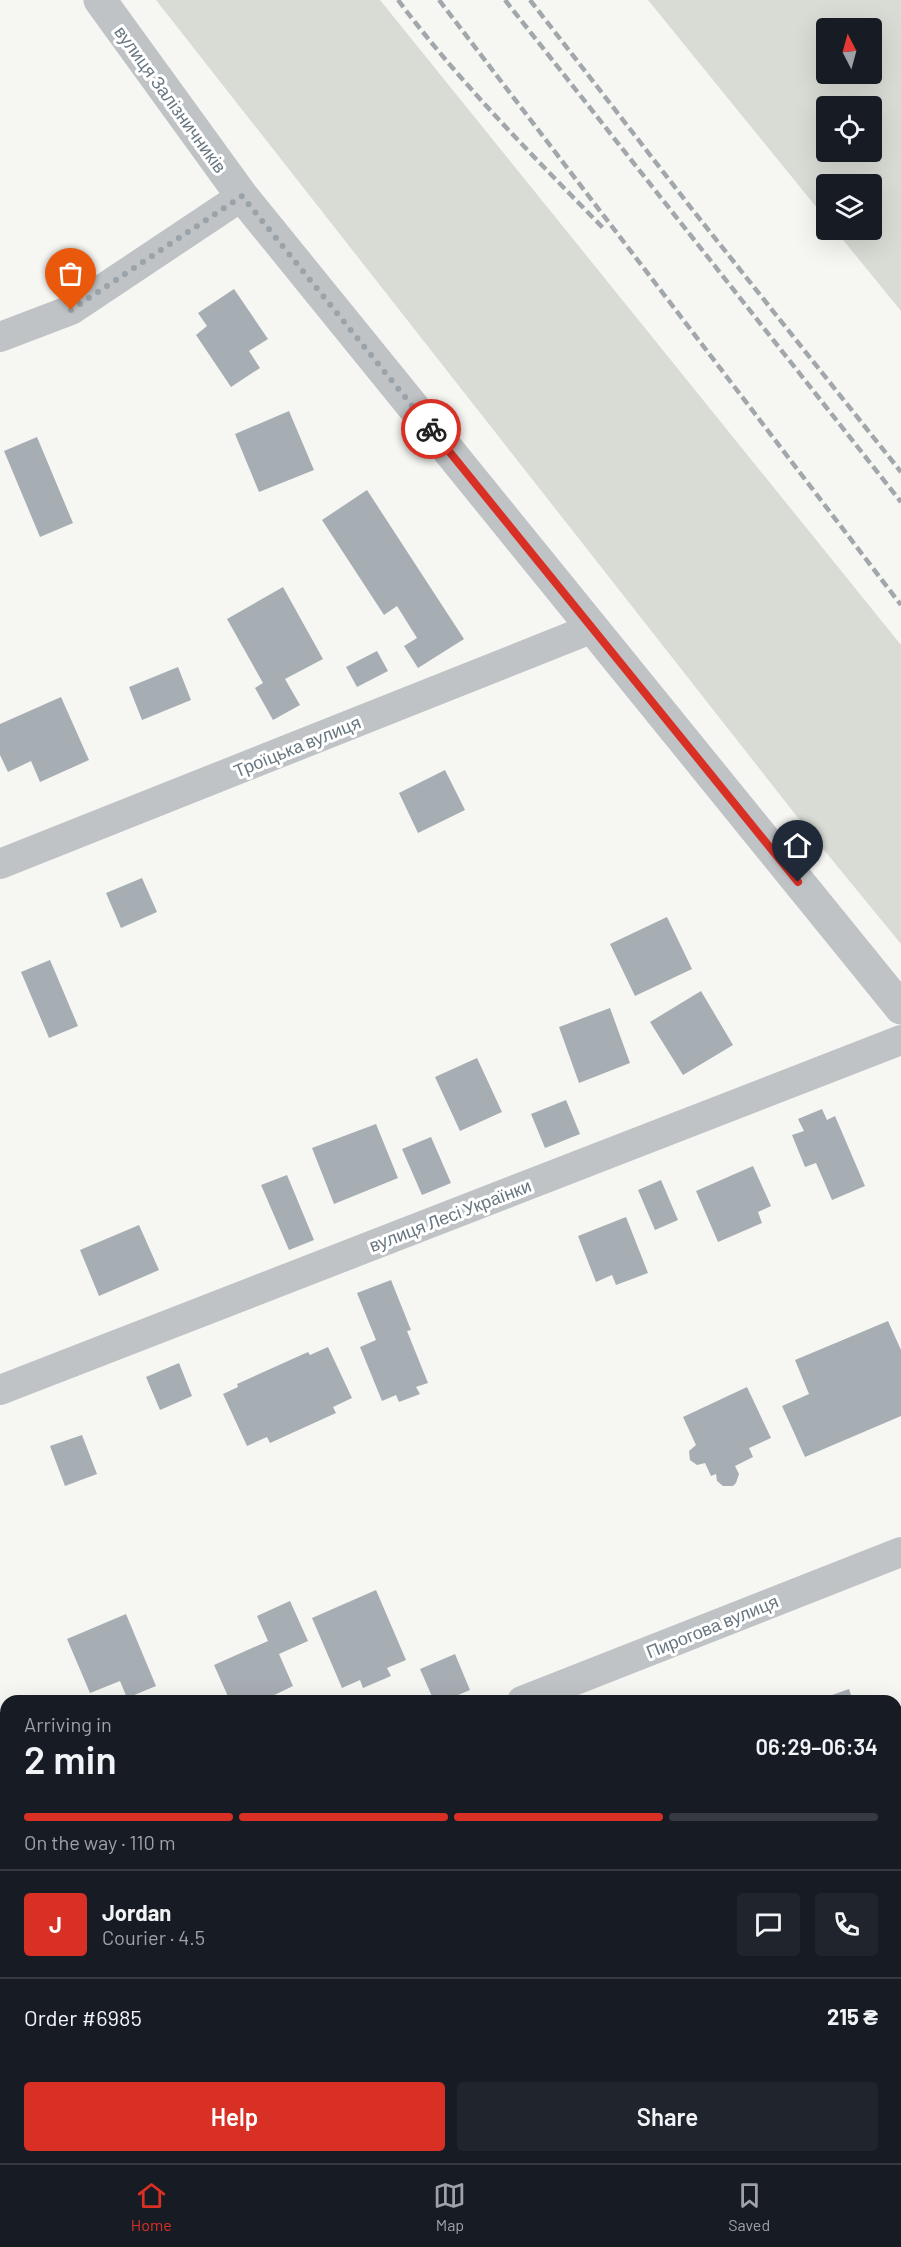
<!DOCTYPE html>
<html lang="en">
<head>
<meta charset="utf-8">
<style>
  body { margin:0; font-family:Barlow,sans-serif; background:#20242c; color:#f1f3f6; height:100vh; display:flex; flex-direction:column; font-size:22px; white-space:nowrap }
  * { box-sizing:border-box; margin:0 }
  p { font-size:20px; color:#9ea1a6 }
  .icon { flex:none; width:33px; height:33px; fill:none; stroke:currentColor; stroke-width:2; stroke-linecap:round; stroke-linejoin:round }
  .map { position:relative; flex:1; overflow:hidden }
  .drawer { position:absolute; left:0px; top:1695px; width:902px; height:468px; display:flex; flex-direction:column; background:#171b24; border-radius:18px 18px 0 0; box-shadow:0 6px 24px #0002 }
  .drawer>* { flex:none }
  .needle { width:39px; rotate:354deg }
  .buttons { position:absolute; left:816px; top:18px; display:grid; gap:12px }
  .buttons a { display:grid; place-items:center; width:66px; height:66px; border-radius:6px; background:#171b24; box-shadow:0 6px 24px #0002; font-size:30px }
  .pin { position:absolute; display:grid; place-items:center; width:51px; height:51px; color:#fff; margin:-62px -26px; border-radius:50% 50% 50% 0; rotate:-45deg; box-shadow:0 0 6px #0007 }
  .pin .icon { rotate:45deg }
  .courier { position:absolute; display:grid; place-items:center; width:60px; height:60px; margin:-30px; border:4px solid #d93025; border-radius:50%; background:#fff; color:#222; box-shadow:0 2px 8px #0007 }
  .headline em { font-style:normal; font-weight:600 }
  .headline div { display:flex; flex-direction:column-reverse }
  .headline { display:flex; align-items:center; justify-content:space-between; height:102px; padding:0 24px }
  h1 { font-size:39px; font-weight:600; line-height:45px }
  .bar { display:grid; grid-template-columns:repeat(4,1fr); gap:9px 6px; align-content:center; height:72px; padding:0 24px }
  .bar i { height:8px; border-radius:4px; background:#363941 }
  .bar .current { background:#d93025 }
  .bar p { grid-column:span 4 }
  .line { display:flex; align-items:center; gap:15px; padding:0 24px; border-top:2px solid #363941 }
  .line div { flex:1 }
  .round { display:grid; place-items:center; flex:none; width:63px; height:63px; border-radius:6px; background:#20242c }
  .cta { display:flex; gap:12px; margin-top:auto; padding:12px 24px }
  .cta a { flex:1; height:69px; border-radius:6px; background:#d93025; color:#fff; font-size:24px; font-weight:600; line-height:69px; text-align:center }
  .cta a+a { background:#20242c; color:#f1f3f6 }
  .menu { display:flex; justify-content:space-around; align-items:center; height:84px; border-top:2px solid #363941; background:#171b24; font-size:16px; color:#9ea1a6 }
  .menu a { display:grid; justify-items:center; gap:3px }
  .menu .current { color:#d93025 }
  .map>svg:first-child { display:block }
</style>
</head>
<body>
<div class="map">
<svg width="901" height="2163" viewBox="0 0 901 2163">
  <rect width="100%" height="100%" fill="#f6f6f3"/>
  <!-- green -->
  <path fill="#d8dcd4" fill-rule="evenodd" d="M156 0H380L901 645V944L806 828Z
    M648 0H901V311L835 230H872V184H826V219ZM826 28H872V74H826ZM826 106H872V152H826Z"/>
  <!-- building -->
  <path fill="#a7aeb3" d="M234 289 268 339 249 351 260 368 231 387 196 335 207 326 198 313Z
    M289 411 314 470 259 492 235 434Z
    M37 437 73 523 40 537 4 451Z
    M367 490 464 639 418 668 404 646 417 638 397 606 384 615 322 520Z
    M283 587 323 659 285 679 300 705 273 720 255 688 263 683 227 619Z
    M377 651 388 671 357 687 346 667Z
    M178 667 191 700 142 720 129 687Z
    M61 697 89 760 40 782 31 761 8 772 0 755V724Z
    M445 770 465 810 418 833 399 793Z
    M142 878 157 912 121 928 106 893Z
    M667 917 692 969 635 996 610 944Z
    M50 960 78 1026 49 1038 21 972Z
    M701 991 733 1045 683 1075 650 1022Z
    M610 1008 630 1063 579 1083 559 1027Z
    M477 1058 502 1112 460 1131 435 1077Z
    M566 1100 580 1134 545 1148 531 1114Z
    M822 1109 827 1120 835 1116 865 1186 832 1200 816 1163 805 1167 792 1135 804 1131 798 1119Z
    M376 1124 398 1178 334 1204 312 1148Z
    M431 1137 451 1183 422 1195 402 1149Z
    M753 1166 771 1206 758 1212 762 1223 718 1242 696 1191Z
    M287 1175 314 1240 289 1250 261 1185Z
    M661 1180 678 1220 655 1230 638 1190Z
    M626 1217 648 1273 616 1285 612 1275 596 1282 578 1236Z
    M139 1225 159 1270 99 1296 80 1250Z
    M391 1280 411 1330 407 1331 428 1383 416 1387 420 1394 399 1402 396 1395 382 1401 360 1347 376 1340 357 1293Z
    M888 1321 901 1350V1416L805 1457 782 1406 809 1394 795 1360Z
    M328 1347 352 1398 333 1407 336 1413 270 1443 267 1437 247 1446 223 1394 238 1387 237 1384 308 1352 310 1355Z
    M179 1363 192 1396 160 1410 146 1377Z
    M747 1387 771 1438 749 1448 753 1457 735 1466 739 1474 736 1483 733 1486H723L717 1481 716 1474 711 1476 705 1463 697 1465 690 1460 689 1451 696 1445 683 1417Z
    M82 1435 97 1474 65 1486 50 1446Z
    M376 1590 406 1660 387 1668 391 1676 363 1688 360 1680 342 1688 312 1618Z
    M290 1601 308 1641 279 1654 293 1686 262 1701H230L214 1665 268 1641 257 1616Z
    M126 1614 156 1686 127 1698 120 1681 90 1693 67 1639Z
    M455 1654 470 1690 444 1701H434L420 1669Z
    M849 1689 853 1701H815Z
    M901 1773V1828L896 1830V1775Z
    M5 2043 6 2068 1 2070 6 2087 0 2090V2044Z
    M896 2120 901 2136V2163H869L867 2157H896Z
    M236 2157H244L246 2163H219Z
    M691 2157H754L756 2163H694Z"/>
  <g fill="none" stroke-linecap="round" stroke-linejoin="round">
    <!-- minor -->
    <path stroke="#bfc3c6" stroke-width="30" d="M0 337 71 310 242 196
      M0 864 593 628
      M0 1390 901 1040
      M522 1701 901 1552
      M0 1914 6 1911
      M111 2157 113 2163
      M622 2157 624 2163"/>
    <!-- tertiary -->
    <path stroke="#bfc3c6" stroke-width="33" d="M100 0 242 196 901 1008"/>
    <!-- rail -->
    <path stroke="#a1a7ab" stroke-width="4.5" stroke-dasharray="9 4.5" stroke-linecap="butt" d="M398 0C460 83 533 156 605 230
      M439 0 901 605
      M505 0 901 502
      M530 0 695 213 901 472"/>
  </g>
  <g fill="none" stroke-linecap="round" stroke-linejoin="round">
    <!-- done -->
    <path stroke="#9aa3a9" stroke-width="6" stroke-dasharray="0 10.8" d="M71 310 242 196 431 429"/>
    <!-- route -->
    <path stroke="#d93025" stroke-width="8" d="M431 429 798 882"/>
  </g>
  <g text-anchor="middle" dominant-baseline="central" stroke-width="6" stroke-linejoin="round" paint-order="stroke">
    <!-- street labels -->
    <g font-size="18" fill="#687781" stroke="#fff">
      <text transform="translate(171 99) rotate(54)">вулиця Залізничників</text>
      <text transform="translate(297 746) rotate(-22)">Троїцька вулиця</text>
      <text transform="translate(450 1215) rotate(-21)">вулиця Лесі Українки</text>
      <text transform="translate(712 1626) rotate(-22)">Пирогова вулиця</text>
    </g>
  </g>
</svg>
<div class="buttons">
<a><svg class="needle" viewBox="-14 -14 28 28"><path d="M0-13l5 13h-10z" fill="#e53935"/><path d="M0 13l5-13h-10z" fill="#9ea1a6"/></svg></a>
<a><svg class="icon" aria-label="locate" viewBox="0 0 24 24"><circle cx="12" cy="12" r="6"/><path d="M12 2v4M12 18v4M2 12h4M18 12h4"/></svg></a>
<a><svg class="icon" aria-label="layers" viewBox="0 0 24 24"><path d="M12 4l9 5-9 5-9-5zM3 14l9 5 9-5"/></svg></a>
</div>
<div class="pin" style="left:71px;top:310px;background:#ea580c"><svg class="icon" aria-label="bag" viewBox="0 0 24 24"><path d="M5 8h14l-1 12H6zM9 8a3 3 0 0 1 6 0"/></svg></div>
<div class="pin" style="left:798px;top:882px;background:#1f2937"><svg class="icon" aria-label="home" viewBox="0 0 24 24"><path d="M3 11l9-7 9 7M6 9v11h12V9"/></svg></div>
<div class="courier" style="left:431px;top:429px"><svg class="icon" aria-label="bike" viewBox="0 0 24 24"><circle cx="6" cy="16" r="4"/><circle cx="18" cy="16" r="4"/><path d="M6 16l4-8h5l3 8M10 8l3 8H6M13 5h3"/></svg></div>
<section class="drawer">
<div class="headline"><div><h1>2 min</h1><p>Arriving in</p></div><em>06:29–06:34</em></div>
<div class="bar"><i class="current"></i><i class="current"></i><i class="current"></i><i></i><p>On the way · 110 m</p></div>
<div class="line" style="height:108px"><b class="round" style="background:#d93025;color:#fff">J</b><div><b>Jordan</b><p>Courier · 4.5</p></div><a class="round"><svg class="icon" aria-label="chat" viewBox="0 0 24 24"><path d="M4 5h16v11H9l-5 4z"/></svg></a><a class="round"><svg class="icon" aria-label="phone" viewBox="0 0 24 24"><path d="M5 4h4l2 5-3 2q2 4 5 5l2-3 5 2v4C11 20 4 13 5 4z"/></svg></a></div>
<div class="line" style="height:78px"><div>Order #6985</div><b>215 ₴</b></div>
<div class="cta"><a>Help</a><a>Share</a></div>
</section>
</div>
<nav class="menu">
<a class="current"><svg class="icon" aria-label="home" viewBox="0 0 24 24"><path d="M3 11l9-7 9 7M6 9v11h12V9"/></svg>Home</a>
<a><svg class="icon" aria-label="map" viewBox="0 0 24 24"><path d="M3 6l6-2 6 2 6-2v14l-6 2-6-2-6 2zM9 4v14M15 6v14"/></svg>Map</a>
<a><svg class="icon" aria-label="saved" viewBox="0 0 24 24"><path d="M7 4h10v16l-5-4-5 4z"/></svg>Saved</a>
</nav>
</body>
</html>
